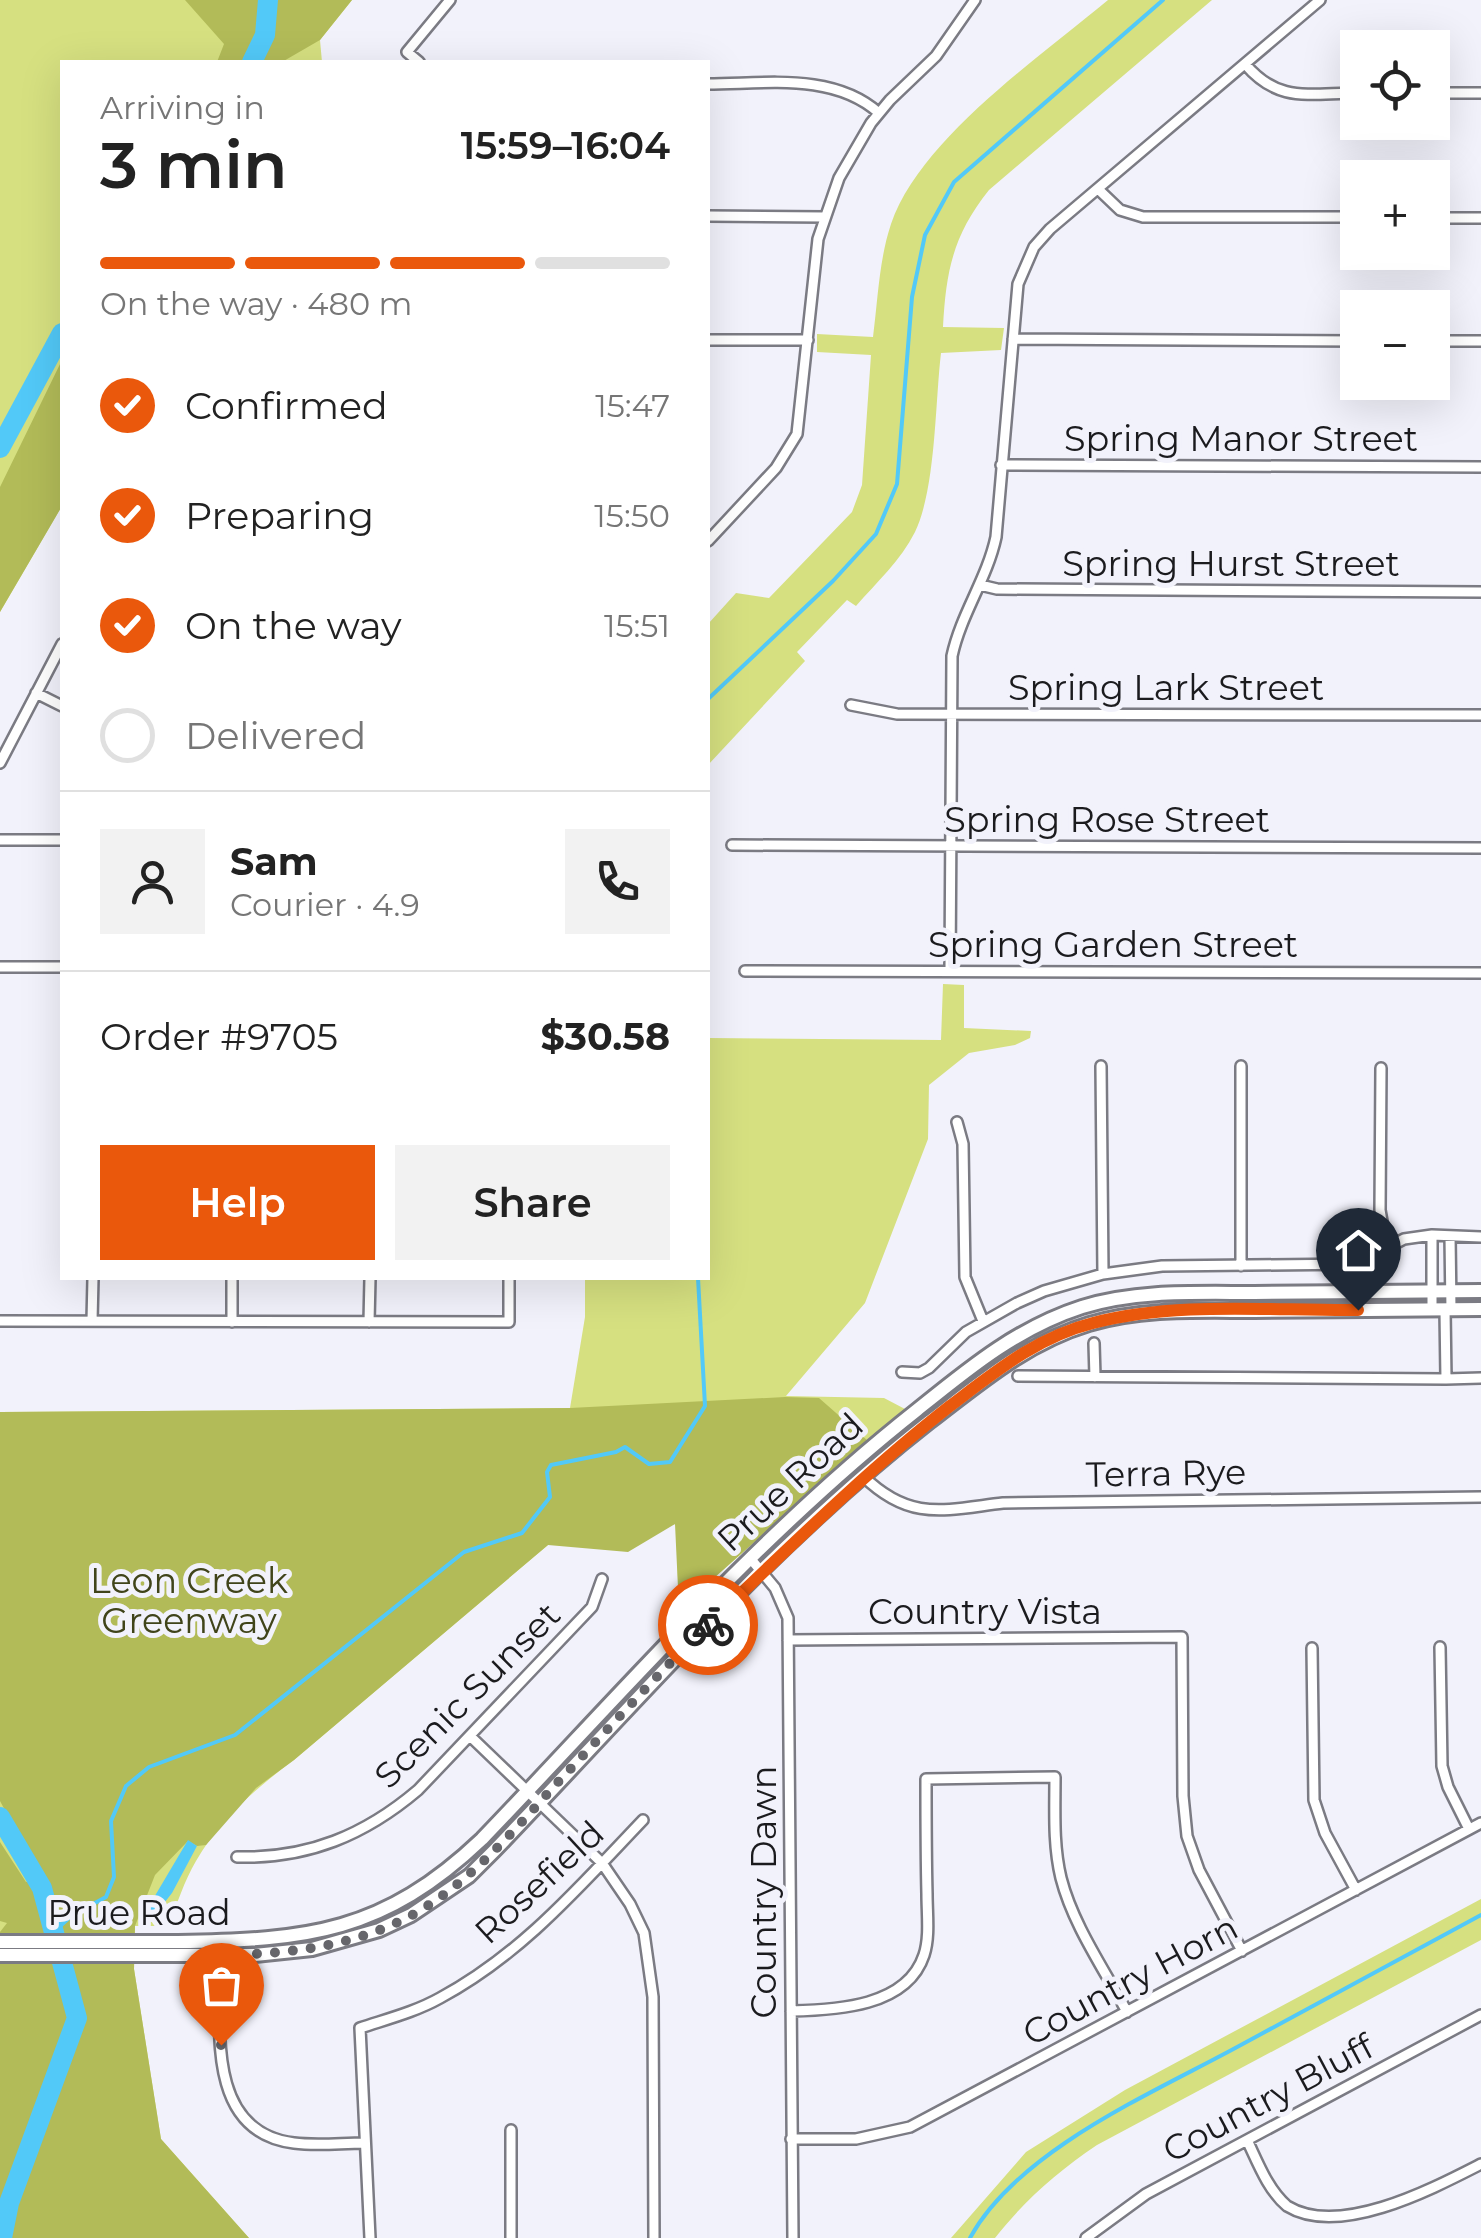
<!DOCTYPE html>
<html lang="en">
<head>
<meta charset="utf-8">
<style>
  body { margin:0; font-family:Montserrat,sans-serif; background:#f2f2f2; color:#222; height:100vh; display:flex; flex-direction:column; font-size:38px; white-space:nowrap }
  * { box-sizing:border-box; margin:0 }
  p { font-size:32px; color:#767676 }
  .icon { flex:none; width:55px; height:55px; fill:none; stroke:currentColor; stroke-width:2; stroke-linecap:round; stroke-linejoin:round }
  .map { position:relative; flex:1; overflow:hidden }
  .drawer { position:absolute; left:60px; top:60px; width:650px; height:1220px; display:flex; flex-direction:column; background:#fff; border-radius:0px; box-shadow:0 10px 40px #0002 }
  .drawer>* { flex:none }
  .fabs { position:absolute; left:1340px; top:30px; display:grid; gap:20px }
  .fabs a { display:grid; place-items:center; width:110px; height:110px; border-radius:0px; background:#fff; box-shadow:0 10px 40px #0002; font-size:50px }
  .pin { position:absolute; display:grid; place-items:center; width:85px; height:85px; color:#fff; margin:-102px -42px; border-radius:50% 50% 50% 0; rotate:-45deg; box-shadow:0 0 10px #0007 }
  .pin .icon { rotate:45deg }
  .courier { position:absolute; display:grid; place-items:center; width:100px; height:100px; margin:-50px; border:8px solid #ea580c; border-radius:50%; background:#fff; color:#222; box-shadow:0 2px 12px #0007 }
  .headline em { font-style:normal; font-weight:600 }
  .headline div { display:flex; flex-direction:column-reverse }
  .headline { display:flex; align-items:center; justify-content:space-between; height:170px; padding:0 40px }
  h1 { font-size:65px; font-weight:600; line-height:75px }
  .bar { display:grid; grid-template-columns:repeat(4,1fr); gap:15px 10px; align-content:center; height:120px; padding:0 40px }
  .bar i { height:12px; border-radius:8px; background:#e0e0e0 }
  .bar .active { background:#ea580c }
  .bar p { grid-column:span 4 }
  .line { display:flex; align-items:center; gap:25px; padding:0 40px; border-top:2px solid #e0e0e0 }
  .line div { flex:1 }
  .round { display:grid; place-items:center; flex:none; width:105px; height:105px; border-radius:0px; background:#f2f2f2 }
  ol { padding:0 40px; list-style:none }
  li { display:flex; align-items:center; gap:30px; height:110px }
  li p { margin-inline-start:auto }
  li .icon { padding:10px; border-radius:50%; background:#ea580c; color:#fff; stroke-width:4 }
  li:last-child { color:#767676 }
  li i { width:55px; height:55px; border:5px solid #e0e0e0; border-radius:50% }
  .action { display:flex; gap:20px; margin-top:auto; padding:20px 40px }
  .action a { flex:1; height:115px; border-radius:0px; background:#ea580c; color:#fff; font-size:40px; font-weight:600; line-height:115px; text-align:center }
  .action a+a { background:#f2f2f2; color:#222 }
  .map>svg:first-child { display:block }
</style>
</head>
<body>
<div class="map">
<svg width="1481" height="2238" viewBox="0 0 1481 2238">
  <rect width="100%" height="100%" fill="#f2f2fb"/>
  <!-- green -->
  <path fill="#d6e080" d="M0 0H352L320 40 322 62H62V506L0 612Z
    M1108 0H1212L989 190C953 235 946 271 943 327L1004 328 1001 350 941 353C935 403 936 488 915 532 901 560 876 583 856 606L847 600 797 652 805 661 708 765V624L736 593 769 598 852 512 862 485 871 355 817 352V334L873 337C878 299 879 260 891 224 920 139 1040 57 1108 0Z
    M943 984 964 985V1028L1031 1031 1030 1038 1015 1045 969 1053 929 1085 928 1139 865 1303 786 1396 884 1398 905 1409 679 1609 676 1524 548 1545 294 1760C256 1788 220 1819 196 1861 184 1881 177 1905 168 1926H135L134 1969 161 2139 249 2238H0V1412L570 1408 585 1317V1278H708V1038L941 1040Z
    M740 1575 743 1579 740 1583 593 1738 625 1696Z
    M1481 1899V1940L1097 2145C1057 2172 1025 2200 995 2238H951L1026 2152 1125 2090Z"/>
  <!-- forest -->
  <path fill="#b2bb58" d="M185 0H352L320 40 282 62H217L224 44Z
    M62 360V506L0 612V487Z
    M785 1397 819 1398 868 1441 679 1609 675 1524 628 1552 548 1545 294 1760 256 1788 206 1845 197 1846 188 1841 155 1875 135 1926 134 1969 161 2139 249 2238H0V1932L7 1923 0 1921V1842L26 1882 42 1879 0 1801V1412L570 1408Z"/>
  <!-- water -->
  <path fill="#52c9f8" d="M188 1840 197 1846 172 1893 154 1916H143Z"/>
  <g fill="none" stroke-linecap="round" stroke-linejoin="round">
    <!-- stream -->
    <path stroke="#52c9f8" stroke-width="4" d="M708 699 833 581 876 534 897 484 912 297 925 235 954 182 1163 0
      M54 1932 71 1916 106 1897 114 1877 111 1821 126 1786 149 1767 235 1735 464 1552 522 1533 550 1497 547 1472 551 1465 616 1452 625 1447 649 1464 670 1462 705 1406 698 1278
      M970 2238C1018 2150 1153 2093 1239 2046 1320 2002 1400 1959 1481 1915"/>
    <!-- river -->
    <path stroke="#52c9f8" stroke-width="20" d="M252 62 265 35 268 0
      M0 448 62 333
      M0 1817 42 1888 77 2018 9 2203 2 2238"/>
    <!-- minor casing -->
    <g stroke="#7b7b83" stroke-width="14">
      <path id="minor" d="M419 62 407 52 450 0
        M1245 64C1279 104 1309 93 1358 93
        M708 84C765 84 833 72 879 113
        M1432 93H1481
        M1098 189 1120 210 1143 217H1358
        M708 216 824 217
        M1432 218H1481
        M1013 339 1358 341
        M708 340H808
        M1432 341H1481
        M1001 465 1481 467
        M708 541 776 468 797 434 818 239 839 178 871 123 890 100 936 56 975 0
        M980 585 997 589 1481 592
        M36 693 62 706
        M851 705 897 714 1481 715
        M0 763 62 644
        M0 840H62
        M732 845 1481 848
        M0 967H62
        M745 971 1481 973
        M950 971 952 656C961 614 987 579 996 537L1018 284 1034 247 1050 229 1320 0
        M1101 1066 1103 1274
        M1241 1066V1266
        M1381 1068 1380 1210 1387 1250
        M957 1122 963 1144 965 1277 983 1321
        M1432 1235V1310
        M1450 1236 1451 1310
        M1445 1310 1446 1379 1481 1378
        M0 1321 509 1322V1278
        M92 1321 93 1278
        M232 1322V1278
        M369 1322 370 1278
        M1094 1343 1095 1377
        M902 1372 920 1373 929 1368 966 1332 1017 1303 1044 1291 1103 1274 1162 1266 1356 1264 1404 1239 1432 1235 1481 1237
        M1018 1376 1446 1379
        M863 1476C910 1522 944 1510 1003 1503L1481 1497
        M750 1558 775 1588 788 1618 793 2238
        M788 1640 1182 1637 1183 1796 1187 1836 1199 1870 1242 1951
        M1440 1647 1442 1766 1448 1787 1469 1829
        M1312 1648 1314 1800 1325 1833 1356 1890
        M470 1736 602 1863 630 1904 644 1933 653 1997 654 2238
        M237 1857C308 1859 365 1835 418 1790L592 1607 602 1579
        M221 1953C221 2018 202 2132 294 2143 317 2146 341 2143 364 2143
        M791 2011C836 2010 907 2007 924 1955 930 1937 927 1914 927 1894 926 1856 926 1817 926 1779L1055 1777C1055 1811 1053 1845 1061 1878 1073 1925 1104 1969 1127 2012
        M511 2130V2238
        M791 2139H856L910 2127 1481 1823
        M1247 2140C1258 2163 1268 2190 1287 2206 1339 2238 1432 2189 1481 2164
        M370 2238 360 2028C387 2019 415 2012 440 1998 522 1954 580 1886 643 1820
        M1086 2238 1146 2194 1481 2015"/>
    </g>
    <!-- secondary casing -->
    <g stroke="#7b7b83" stroke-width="18">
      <path id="secondary" d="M0 1942C59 1942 118 1942 178 1942 308 1940 383 1933 482 1839 623 1692 756 1537 917 1410 969 1368 1017 1328 1082 1307 1137 1290 1197 1293 1254 1293 1330 1292 1405 1292 1481 1291
        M0 1955H255L312 1949 379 1930 411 1915 469 1876 494 1851C635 1704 768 1548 929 1422 980 1383 1026 1343 1089 1324 1142 1308 1199 1311 1254 1311 1330 1310 1405 1310 1481 1309"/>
    </g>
    <!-- minor -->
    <use href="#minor" stroke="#fff" stroke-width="9"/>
    <!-- secondary -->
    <use href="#secondary" stroke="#fff" stroke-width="12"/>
  </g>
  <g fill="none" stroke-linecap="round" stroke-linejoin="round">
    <!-- done -->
    <path stroke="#66666b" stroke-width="10" stroke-dasharray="0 18" d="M221 2045V1955C287 1954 355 1947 414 1914 472 1881 515 1829 560 1780 609 1728 657 1675 708 1625"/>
    <!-- route -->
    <path stroke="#ea580c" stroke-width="12" d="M708 1625C788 1549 863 1474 950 1406 995 1372 1037 1337 1093 1323 1177 1301 1271 1311 1358 1310"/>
  </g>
  <g text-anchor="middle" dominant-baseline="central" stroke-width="10" stroke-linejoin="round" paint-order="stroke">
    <!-- street labels -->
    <g font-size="35" fill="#1b1b1e" stroke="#f2f2fb">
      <text x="1241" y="438">Spring Manor Street</text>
      <text x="1231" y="563">Spring Hurst Street</text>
      <text x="1166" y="687">Spring Lark Street</text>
      <text x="1107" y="819">Spring Rose Street</text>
      <text x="1113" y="944">Spring Garden Street</text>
      <text transform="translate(1166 1473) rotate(-1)">Terra Rye</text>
      <text transform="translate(790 1482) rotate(-43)">Prue Road</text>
      <text x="985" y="1611">Country Vista</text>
      <text transform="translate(467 1695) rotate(-45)">Scenic Sunset</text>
      <text transform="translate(539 1882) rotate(-43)">Rosefield</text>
      <text transform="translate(763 1892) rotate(-90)">Country Dawn</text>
      <text x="139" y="1912">Prue Road</text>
      <text transform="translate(1130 1980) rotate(-28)">Country Horn</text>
      <text transform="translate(1268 2098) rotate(-28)">Country Bluff</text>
    </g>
    <!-- park labels -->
    <g font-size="35" fill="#40441a" stroke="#f2f2fb">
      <text x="189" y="1580">Leon Creek<tspan x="189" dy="40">Greenway</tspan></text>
    </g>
  </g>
</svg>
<div class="fabs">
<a><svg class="icon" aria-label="locate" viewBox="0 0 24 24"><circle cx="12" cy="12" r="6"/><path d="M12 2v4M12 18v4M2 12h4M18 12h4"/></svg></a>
<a>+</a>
<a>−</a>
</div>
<div class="pin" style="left:221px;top:2045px;background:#ea580c"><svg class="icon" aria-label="bag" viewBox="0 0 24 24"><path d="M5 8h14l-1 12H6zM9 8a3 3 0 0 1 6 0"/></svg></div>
<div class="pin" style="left:1358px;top:1310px;background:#1f2937"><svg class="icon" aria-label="home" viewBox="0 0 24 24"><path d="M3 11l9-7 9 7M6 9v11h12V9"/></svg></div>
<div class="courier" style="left:708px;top:1625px"><svg class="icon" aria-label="bike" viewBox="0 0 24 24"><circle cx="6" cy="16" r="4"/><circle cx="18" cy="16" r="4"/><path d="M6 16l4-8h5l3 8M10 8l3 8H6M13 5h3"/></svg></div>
<section class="drawer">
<div class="headline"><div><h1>3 min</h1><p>Arriving in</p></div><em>15:59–16:04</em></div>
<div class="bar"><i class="active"></i><i class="active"></i><i class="active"></i><i></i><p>On the way · 480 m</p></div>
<ol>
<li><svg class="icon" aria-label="check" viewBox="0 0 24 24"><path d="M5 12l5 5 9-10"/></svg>Confirmed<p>15:47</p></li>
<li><svg class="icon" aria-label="check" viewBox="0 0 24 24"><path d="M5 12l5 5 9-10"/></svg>Preparing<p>15:50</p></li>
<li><svg class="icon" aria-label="check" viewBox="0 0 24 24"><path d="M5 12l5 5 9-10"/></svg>On the way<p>15:51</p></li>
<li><i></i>Delivered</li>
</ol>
<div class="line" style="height:180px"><a class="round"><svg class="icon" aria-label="person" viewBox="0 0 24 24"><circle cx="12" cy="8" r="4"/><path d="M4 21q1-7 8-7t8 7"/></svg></a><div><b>Sam</b><p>Courier · 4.9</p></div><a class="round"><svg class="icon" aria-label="phone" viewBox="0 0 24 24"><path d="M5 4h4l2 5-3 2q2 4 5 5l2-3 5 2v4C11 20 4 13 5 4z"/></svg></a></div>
<div class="line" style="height:130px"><div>Order #9705</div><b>$30.58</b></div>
<div class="action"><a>Help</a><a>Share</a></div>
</section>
</div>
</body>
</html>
